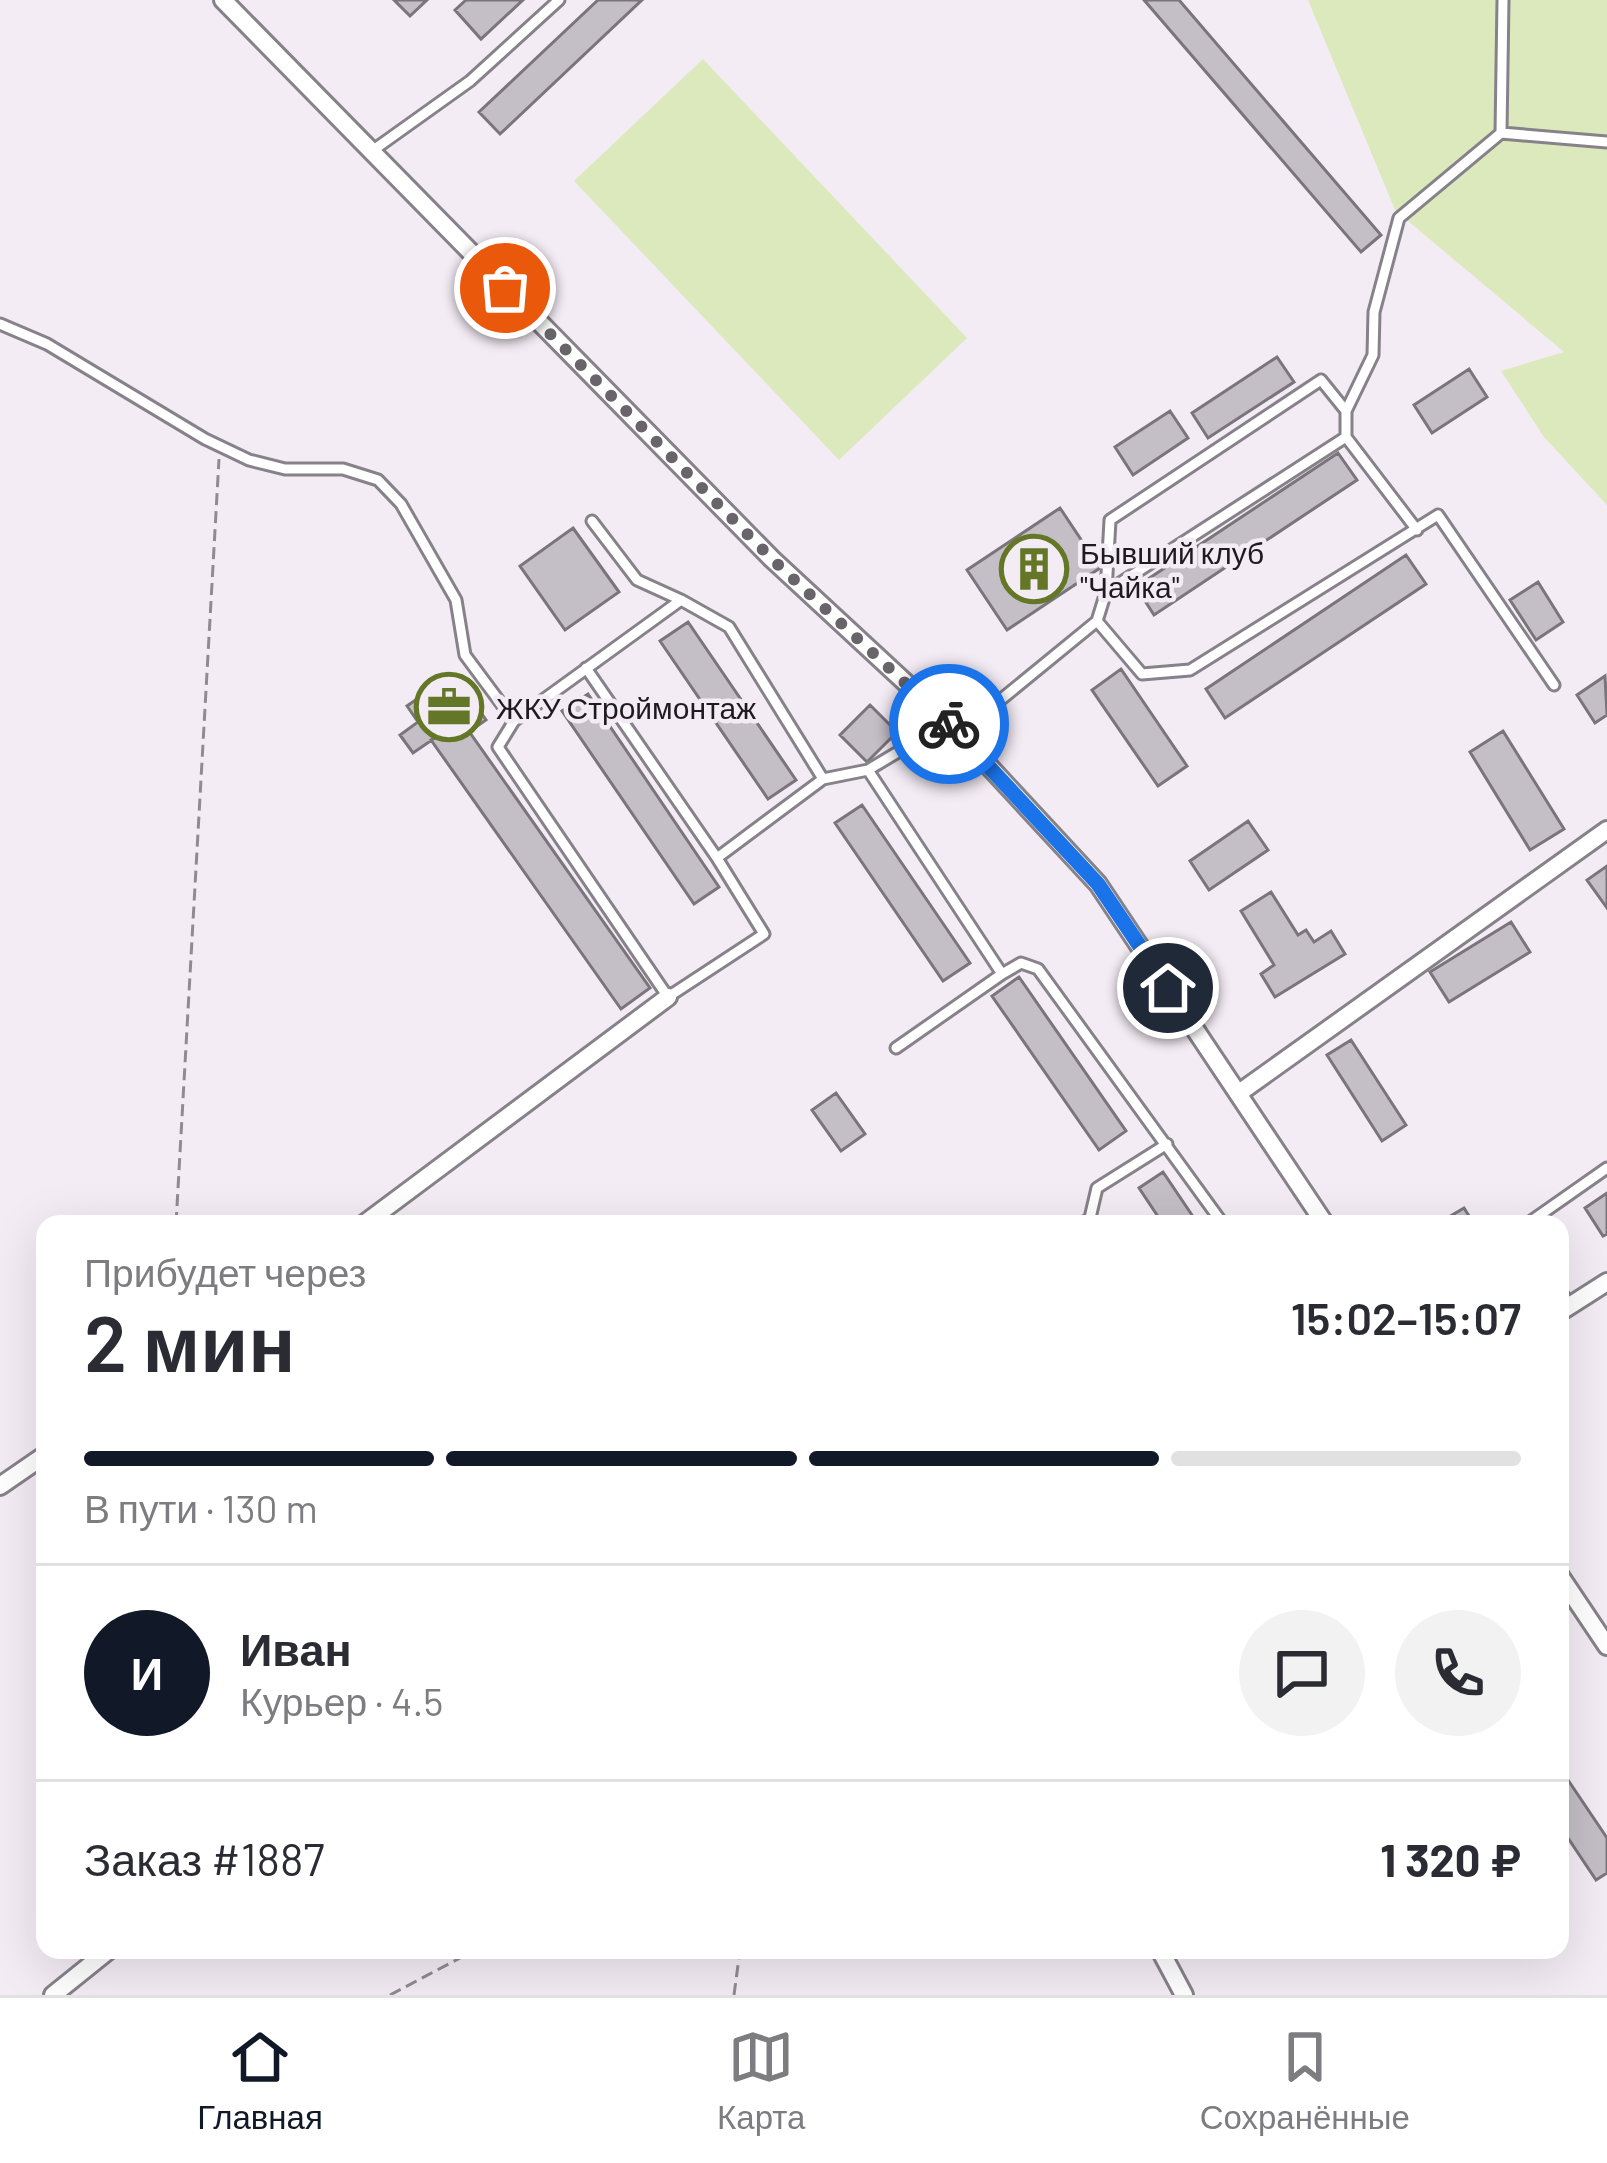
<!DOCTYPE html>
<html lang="ru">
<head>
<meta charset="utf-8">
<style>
  body { margin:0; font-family:Barlow,sans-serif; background:#f2f2f3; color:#2b2b33; height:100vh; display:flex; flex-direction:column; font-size:45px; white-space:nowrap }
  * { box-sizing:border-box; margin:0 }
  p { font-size:39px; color:#7c7c81 }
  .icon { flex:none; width:66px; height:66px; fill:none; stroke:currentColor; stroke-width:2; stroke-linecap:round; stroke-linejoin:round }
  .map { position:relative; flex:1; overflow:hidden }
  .side { position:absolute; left:36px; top:1215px; width:1533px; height:744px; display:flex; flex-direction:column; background:#fff; border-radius:24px; box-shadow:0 12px 48px #0002 }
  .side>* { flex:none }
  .pin { position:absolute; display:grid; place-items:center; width:102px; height:102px; color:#fff; margin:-51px; border:6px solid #fff; border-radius:50%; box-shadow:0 3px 12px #0007 }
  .courier { position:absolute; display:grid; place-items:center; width:120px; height:120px; margin:-60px; border:9px solid #1a73e8; border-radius:50%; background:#fff; color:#222; box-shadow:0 3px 15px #0007 }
  .overview em { font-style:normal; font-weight:600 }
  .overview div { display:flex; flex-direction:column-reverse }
  .overview { display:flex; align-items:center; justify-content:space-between; height:204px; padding:0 48px }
  h1 { font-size:78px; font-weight:600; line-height:90px }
  .bar { display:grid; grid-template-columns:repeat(4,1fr); gap:18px 12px; align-content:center; height:144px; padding:0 48px }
  .bar i { height:15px; border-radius:9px; background:#e1e1e2 }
  .bar .current { background:#111827 }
  .bar p { grid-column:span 4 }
  .line { display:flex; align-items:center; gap:30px; padding:0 48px; border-top:3px solid #e1e1e2 }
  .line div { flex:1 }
  .round { display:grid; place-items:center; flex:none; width:126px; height:126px; border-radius:63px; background:#f2f2f3 }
  .menu { display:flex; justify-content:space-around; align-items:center; height:168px; border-top:3px solid #e1e1e2; background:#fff; font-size:33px; color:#7c7c81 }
  .menu a { display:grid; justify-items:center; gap:6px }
  .menu .current { color:#111827 }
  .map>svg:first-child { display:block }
</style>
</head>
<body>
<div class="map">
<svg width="1607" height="1995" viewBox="0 0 1607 1995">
  <rect width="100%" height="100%" fill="#f4ecf5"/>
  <!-- green -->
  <path fill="#dbe9bc" d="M1308 0H1607V505L1544 437 1501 371 1564 352 1395 210Z
    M703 59 967 338 839 460 574 181Z"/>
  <!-- building -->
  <path fill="#c4bec6" stroke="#7a747b" stroke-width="3" d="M394 0H427L410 16Z
    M466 0H523L481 39 455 10Z
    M598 0H642L500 134 479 112Z
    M1144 0H1179L1381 235 1361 252Z
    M1277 357 1294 382 1208 438 1192 413Z
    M1469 369 1487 397 1432 433 1414 405Z
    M1170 411 1188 438 1133 475 1115 447Z
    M1338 453 1357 480 1154 615 1136 587Z
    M1060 508 1100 568 1007 630 967 570Z
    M573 528 619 592 565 630 520 566Z
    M1406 555 1426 584 1225 718 1206 689Z
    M1538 582 1563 622 1536 640 1510 600Z
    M688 622 796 780 768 799 660 641Z
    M1121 669 1187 766 1158 786 1092 690Z
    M447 676 454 685 459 682 486 720 469 732 461 720 413 753 400 735 418 722 407 706 423 695 428 704 443 693 436 684Z
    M1605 676 1607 715 1595 723 1577 695Z
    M588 694 719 887 694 904 562 711Z
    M870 705 897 732 867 762 840 735Z
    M461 720 650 988 621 1009 431 740Z
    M1503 731 1564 829 1530 850 1470 752Z
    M862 805 970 963 943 981 835 823Z
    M1248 821 1268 850 1209 890 1190 861Z
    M1607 866V908L1587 880Z
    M1271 892 1298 935 1306 930 1314 942 1331 931 1345 954 1275 997 1261 974 1274 965 1241 911Z
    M1511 922 1530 952 1449 1002 1430 972Z
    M1019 977 1126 1131 1099 1150 992 996Z
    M1351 1040 1406 1125 1382 1141 1327 1055Z
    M836 1093 865 1134 841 1151 812 1110Z
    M1163 1172 1198 1224H1163L1139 1188Z
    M1607 1193V1234L1603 1236 1585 1208Z
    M1464 1208 1474 1224H1437Z
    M1568 1780 1607 1838V1873L1596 1880 1560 1826V1785Z"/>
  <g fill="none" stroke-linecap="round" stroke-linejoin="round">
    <!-- service casing -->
    <g stroke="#878189" stroke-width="15">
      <path id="service" d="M1501 133 1503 0
        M372 151 470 81 559 0
        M0 324 47 344 205 439 249 460 285 469H343L378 480 401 504 456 600 465 655 514 721
        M1346 411V437L1417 530
        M592 521 637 580 681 600
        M1106 592 1346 437
        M1097 621 1142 674 1190 670 1438 515 1554 685
        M586 668 717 858
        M960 733 1097 621 1106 592 1110 520 1321 380 1346 411 1373 355 1374 312 1399 218 1501 133 1607 142
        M868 770 1002 974 896 1048
        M823 779 729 627 681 600 514 721 498 747 668 997 764 934 717 858 823 779 868 770 948 722
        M1002 974 1021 963 1038 969 1223 1224
        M1082 1224 1090 1218 1097 1188 1167 1144
        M1527 1224 1607 1168
        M1560 1290 1570 1306"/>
    </g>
    <!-- minor casing -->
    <g stroke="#878189" stroke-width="22">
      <path id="minor" d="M223 0 772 559 948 722 1098 884 1325 1224
        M1239 1093 1607 830
        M364 1224 668 997
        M1560 1312 1607 1282
        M0 1486 45 1455
        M1560 1576 1607 1646
        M1160 1950 1184 1995
        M53 1995 109 1950"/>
    </g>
    <!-- path -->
    <path stroke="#908b91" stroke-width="3" stroke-dasharray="12 6" stroke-linecap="butt" d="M176 1224 219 459
      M390 1995 475 1950
      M734 1995 740 1950"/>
    <!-- service -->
    <use href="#service" stroke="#fff" stroke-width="9"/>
    <!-- minor -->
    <use href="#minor" stroke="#fff" stroke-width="16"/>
  </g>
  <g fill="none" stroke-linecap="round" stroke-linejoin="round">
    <!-- done -->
    <path stroke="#686469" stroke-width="12" stroke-dasharray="0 21.6" d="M505 288 772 559 949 724"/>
    <!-- route -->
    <path stroke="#1a73e8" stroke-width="15" d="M949 724 1098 884 1168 988"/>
  </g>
  <!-- icons -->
  <defs>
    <g id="building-ring" transform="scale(3.45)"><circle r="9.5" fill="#f4ecf5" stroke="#647726" stroke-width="1.5"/><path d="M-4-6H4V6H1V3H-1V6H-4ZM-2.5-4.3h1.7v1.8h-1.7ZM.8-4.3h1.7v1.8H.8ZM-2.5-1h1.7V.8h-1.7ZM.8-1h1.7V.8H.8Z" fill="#647726"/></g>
    <g id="office-ring" transform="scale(3.45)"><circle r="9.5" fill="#f4ecf5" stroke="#647726" stroke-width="1.5"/><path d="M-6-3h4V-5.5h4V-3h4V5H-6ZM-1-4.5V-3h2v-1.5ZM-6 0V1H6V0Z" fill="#647726"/></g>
  </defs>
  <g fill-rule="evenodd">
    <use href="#building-ring" x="1034" y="569"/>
    <use href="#office-ring" x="449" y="707"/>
  </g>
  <g text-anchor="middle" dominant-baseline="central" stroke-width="9" stroke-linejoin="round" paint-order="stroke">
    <!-- poi labels -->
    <g font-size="30" fill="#1d1b1e" stroke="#f4ecf5" text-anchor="start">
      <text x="1080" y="552">Бывший клуб<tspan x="1080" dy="34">"Чайка"</tspan></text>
      <text x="496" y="707">ЖКУ Строймонтаж</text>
    </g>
  </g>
</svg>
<div class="pin" style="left:505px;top:288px;background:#ea580c"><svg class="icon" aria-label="bag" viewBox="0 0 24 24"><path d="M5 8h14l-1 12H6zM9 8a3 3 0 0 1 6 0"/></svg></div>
<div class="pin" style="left:1168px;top:988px;background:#1f2937"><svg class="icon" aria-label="home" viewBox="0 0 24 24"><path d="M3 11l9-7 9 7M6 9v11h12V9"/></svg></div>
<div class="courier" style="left:949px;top:724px"><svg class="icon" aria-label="bike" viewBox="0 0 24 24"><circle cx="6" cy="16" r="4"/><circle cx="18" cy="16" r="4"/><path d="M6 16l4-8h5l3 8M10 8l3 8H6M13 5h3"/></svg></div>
<section class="side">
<div class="overview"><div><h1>2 мин</h1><p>Прибудет через</p></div><em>15:02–15:07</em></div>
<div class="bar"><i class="current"></i><i class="current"></i><i class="current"></i><i></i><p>В пути · 130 m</p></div>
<div class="line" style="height:216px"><b class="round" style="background:#111827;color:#fff">И</b><div><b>Иван</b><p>Курьер · 4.5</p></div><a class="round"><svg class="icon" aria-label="chat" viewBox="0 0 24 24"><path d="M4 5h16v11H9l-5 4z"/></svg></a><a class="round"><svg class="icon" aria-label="phone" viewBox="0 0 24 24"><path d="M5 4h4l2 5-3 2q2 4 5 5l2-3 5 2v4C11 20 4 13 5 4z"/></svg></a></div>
<div class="line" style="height:156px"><div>Заказ #1887</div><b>1 320 ₽</b></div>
</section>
</div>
<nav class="menu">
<a class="current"><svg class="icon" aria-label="home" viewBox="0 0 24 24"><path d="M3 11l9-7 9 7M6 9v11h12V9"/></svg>Главная</a>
<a><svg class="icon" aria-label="map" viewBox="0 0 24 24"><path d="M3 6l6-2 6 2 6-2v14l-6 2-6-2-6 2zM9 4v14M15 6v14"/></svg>Карта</a>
<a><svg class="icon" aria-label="saved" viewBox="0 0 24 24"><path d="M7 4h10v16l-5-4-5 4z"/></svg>Сохранённые</a>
</nav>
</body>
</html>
